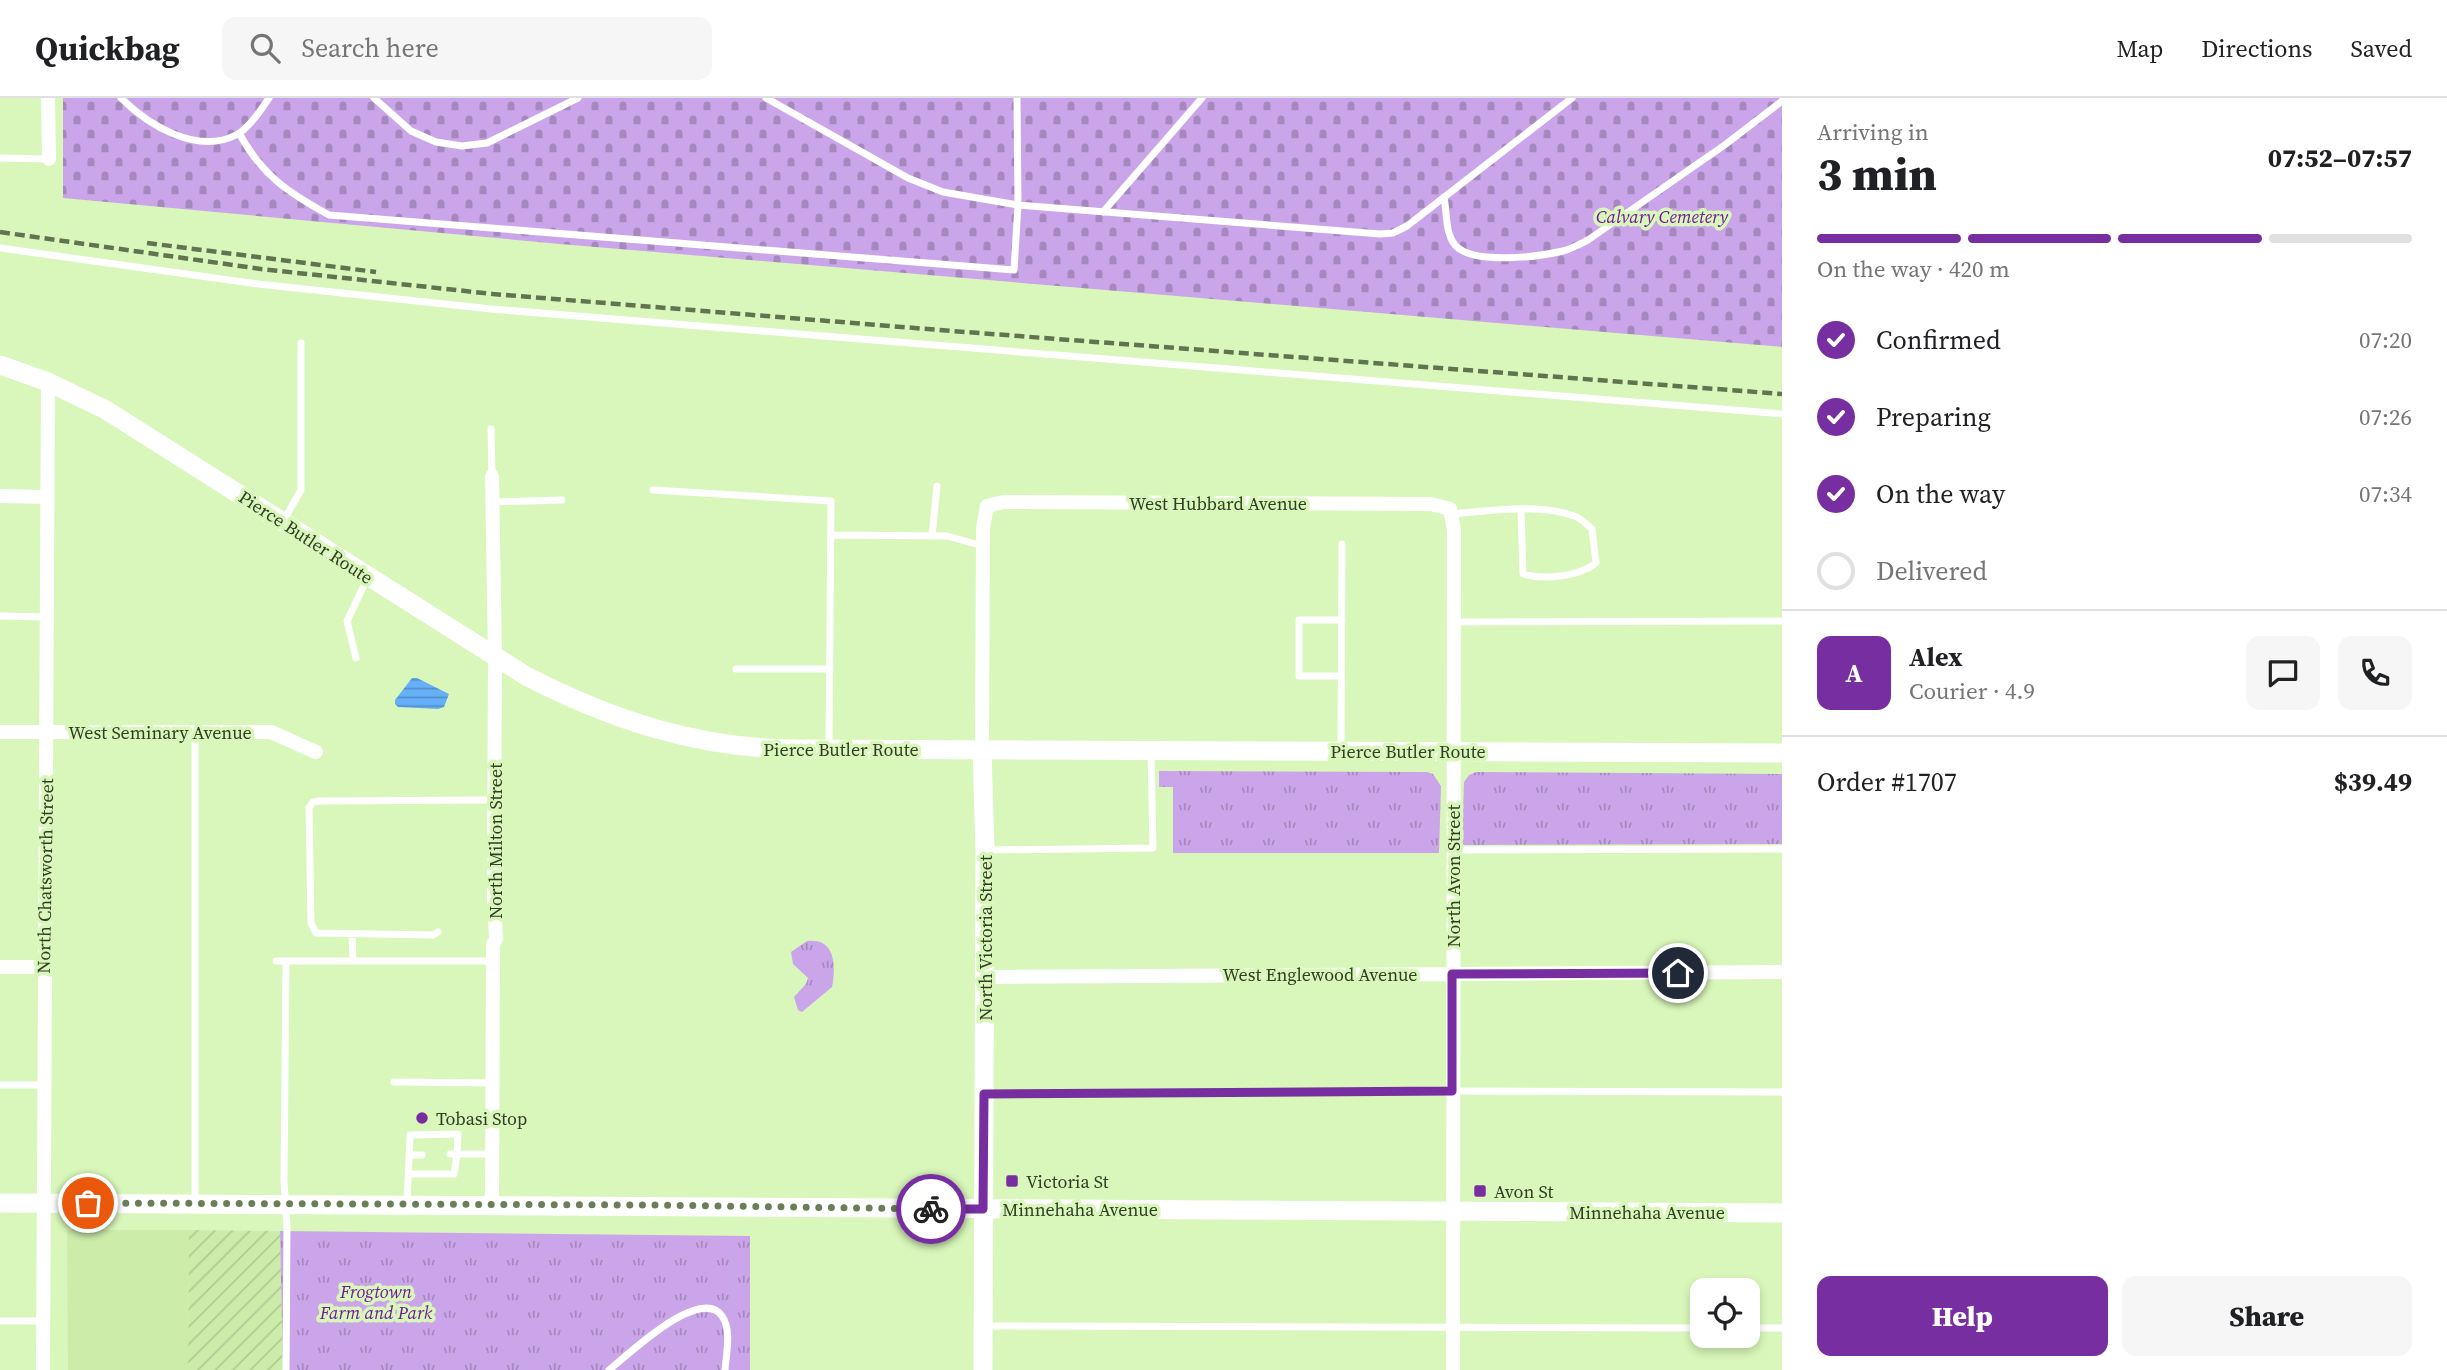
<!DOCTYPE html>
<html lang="en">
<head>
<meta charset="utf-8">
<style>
  body { margin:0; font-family:"Source Serif 4",serif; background:#f6f6f6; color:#202124; height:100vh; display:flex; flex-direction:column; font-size:26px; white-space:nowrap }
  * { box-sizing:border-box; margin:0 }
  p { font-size:23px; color:#757577 }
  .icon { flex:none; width:38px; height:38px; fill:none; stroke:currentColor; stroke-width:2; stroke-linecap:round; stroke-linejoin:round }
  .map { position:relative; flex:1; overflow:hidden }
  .drawer { display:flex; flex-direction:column; background:#fff; width:665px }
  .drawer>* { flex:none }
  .controls { position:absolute; left:1690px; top:1180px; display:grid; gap:14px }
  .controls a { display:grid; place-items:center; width:70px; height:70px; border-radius:14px; background:#fff; box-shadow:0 4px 10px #0003; font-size:35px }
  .pin { position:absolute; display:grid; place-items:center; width:60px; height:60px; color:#fff; margin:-30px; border:4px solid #fff; border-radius:50%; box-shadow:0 2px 7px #0007 }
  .courier { position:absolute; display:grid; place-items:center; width:70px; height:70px; margin:-35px; border:5px solid #762ea1; border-radius:50%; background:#fff; color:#222; box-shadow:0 2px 9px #0007 }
  .headline em { font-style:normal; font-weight:800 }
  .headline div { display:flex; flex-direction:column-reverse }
  .headline { display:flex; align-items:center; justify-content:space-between; height:119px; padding:0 35px }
  h1 { font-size:46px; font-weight:800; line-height:52px }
  .bar { display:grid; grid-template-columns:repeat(4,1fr); gap:10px 7px; align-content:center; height:84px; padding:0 35px }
  .bar i { height:9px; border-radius:5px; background:#e0e0e0 }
  .bar .on { background:#762ea1 }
  .bar p { grid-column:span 4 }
  .line { display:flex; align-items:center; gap:18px; padding:0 35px; border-top:2px solid #e0e0e0 }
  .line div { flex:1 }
  .round { display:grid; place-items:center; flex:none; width:74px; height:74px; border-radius:14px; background:#f6f6f6 }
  ol { padding:0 35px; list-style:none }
  li { display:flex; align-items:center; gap:21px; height:77px }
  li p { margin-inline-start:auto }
  li .icon { padding:7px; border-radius:50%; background:#762ea1; color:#fff; stroke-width:4 }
  li:last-child { color:#757577 }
  li i { width:38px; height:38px; border:4px solid #e0e0e0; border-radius:50% }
  .action { display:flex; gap:14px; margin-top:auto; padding:14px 35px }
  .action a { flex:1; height:80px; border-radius:14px; background:#762ea1; color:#fff; font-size:28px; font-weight:800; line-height:80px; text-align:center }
  .action a+a { background:#f6f6f6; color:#202124 }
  header { display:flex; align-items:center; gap:42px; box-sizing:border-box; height:98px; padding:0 35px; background:#fff; border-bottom:2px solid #e0e0e0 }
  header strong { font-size:33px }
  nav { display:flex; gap:38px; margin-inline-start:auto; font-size:24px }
  .search { width:490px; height:63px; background:#f6f6f6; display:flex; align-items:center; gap:18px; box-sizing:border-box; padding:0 24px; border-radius:14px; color:#757577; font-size:26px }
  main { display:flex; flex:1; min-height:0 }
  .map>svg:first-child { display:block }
</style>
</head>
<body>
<header>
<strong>Quickbag</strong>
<div class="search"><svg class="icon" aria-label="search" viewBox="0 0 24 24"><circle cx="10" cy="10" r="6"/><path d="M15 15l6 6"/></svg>Search here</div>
<nav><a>Map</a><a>Directions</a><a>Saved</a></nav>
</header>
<main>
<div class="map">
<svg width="1782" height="1272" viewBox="0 0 1782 1272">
  <defs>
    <pattern id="industrial-furrows" width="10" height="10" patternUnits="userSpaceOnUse" patternTransform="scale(1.75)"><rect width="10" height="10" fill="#ccecaa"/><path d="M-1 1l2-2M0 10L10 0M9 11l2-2" fill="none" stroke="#b0cb92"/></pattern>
    <pattern id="grass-tufts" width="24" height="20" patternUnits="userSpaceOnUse" patternTransform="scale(1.75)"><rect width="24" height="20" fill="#cba5ea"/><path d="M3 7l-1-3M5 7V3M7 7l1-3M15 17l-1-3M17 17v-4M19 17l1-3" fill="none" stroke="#a588bd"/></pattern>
    <pattern id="cemetery-stones" width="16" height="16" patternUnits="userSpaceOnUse" patternTransform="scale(1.75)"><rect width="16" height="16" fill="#cba5ea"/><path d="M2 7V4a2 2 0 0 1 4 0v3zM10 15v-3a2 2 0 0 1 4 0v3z" fill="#a588bd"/></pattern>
    <pattern id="water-rules" width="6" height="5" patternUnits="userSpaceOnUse" patternTransform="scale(1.75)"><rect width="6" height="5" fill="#65b0f9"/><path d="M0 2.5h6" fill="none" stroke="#5490c9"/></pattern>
  </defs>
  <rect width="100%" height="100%" fill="#d9f7ba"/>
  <!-- built -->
  <path fill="#ccecaa" d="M67 1132H189L188 1272H68Z"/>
  <!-- industrial -->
  <path fill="url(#industrial-furrows)" d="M189 1132 280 1133 283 1272H188Z"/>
  <!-- grass -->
  <path fill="url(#grass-tufts)" d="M1159 673 1427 674 1433 676 1441 688 1439 755H1173V689H1159Z
    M1476 674 1782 676V746L1462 747 1464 684 1469 677Z
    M807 843C836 840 836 868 832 889L802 914 798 912 794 899 806 886 808 880 793 866 791 854Z
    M280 1133 750 1138V1272H283Z"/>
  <!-- cemetery -->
  <path fill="url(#cemetery-stones)" d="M63 0H1782V249L560 146 63 100Z"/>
  <!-- water -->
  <path fill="url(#water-rules)" d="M412 580H417L449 596 444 609 438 611 398 609 395 606V602Z"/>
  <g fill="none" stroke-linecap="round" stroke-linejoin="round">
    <!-- lane -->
    <path stroke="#fff" stroke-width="7" d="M121 0C148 27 197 57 236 37 249 30 261 12 269 0
      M374 0 411 33 436 44 462 48 487 45 578 0
      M766 0 908 80 943 94 1018 107 1380 136 1393 135 1407 128 1572 0
      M239 35C262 77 287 94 329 117L1014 172 1018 107 1017 0
      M0 60 48 61
      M1444 99C1447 114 1445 135 1455 147 1472 167 1538 159 1563 153 1571 151 1580 146 1588 142L1726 46 1782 3
      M1103 114 1202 0
      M0 150 258 186 491 211 1782 316
      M491 331 492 377
      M653 392 831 403 829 651
      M493 404 562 402
      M1452 416C1489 413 1540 405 1574 418 1581 420 1587 427 1592 431L1596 465C1578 479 1544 482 1523 476L1521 412
      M284 422 301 392V245
      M831 437 947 438 983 448
      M932 438 937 388
      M0 518 48 519
      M1454 524 1782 523
      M356 560 347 523 368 479
      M736 571H830
      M1341 578H1299V522H1342
      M1341 652 1342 446
      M986 752 1153 750 1151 653
      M1454 752 1782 751
      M438 834 433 837 316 835 311 825 309 710 313 704 319 703 494 702
      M352 836 353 863
      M276 863H492
      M394 984 492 985
      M0 987H44
      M985 996 1453 993 1782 994
      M409 1057H422
      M409 1076H454L457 1056H450
      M195 1104V635
      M407 1105 410 1037 458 1036 457 1056H492
      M0 1223H43
      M983 1228 1703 1230
      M1748 1230H1782
      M286 1272 287 1127 284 1083 286 863
      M609 1272C628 1257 700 1187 722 1218 732 1232 726 1257 725 1272"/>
    <!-- street -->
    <path stroke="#fff" stroke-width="14" d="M48 0 49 61
      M0 398 46 399
      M0 634H271L316 654
      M982 652 983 430 987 408 1003 404 1431 406 1450 411 1454 432 1453 1272
      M0 869H44
      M985 879 1782 874
      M492 1106 493 846 496 841 494 800 495 560 492 378
      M43 1272 48 284"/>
    <!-- secondary -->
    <path stroke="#fff" stroke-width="19" d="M0 267 48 284 106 312 526 578C612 622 696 650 793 651L1782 655
      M982 652 985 752 983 1272
      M0 1105 1782 1115"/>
    <!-- rail -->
    <path stroke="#627350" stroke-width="4.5" stroke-dasharray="10 5" stroke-linecap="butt" d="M0 134 261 171 493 196 952 233 1782 296
      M147 145 376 174"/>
  </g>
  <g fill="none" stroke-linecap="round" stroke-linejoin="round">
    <!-- done -->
    <path stroke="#6c7e59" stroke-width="7" stroke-dasharray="0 12.6" d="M88 1105 652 1107 931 1111"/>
    <!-- route -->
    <path stroke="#762ea1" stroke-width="9" d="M931 1111H983L984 996 1452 993V876L1678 875"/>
  </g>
  <!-- markers -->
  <g fill="#762ea1" stroke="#d9f7ba" stroke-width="2.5">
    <circle cx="422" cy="1020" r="7"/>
    <rect x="1005" y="1076" width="14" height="14" rx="3.5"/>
    <rect x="1473" y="1086" width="14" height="14" rx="3.5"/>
  </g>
  <g text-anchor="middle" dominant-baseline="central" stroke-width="7" stroke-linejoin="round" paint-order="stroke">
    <!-- park labels -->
    <g font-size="18" font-style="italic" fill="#6f1b9c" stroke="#d9f7ba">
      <text x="1662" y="118">Calvary Cemetery</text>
      <text x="376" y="1193">Frogtown<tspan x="376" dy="21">Farm and Park</tspan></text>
    </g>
    <!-- street labels -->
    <g font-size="18" fill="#313d25" stroke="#d9f7ba">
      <text x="1218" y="405">West Hubbard Avenue</text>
      <text transform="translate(306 439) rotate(33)">Pierce Butler Route</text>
      <text x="160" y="634">West Seminary Avenue</text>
      <text x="841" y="651">Pierce Butler Route</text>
      <text x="1408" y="653">Pierce Butler Route</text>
      <text transform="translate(495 743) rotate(-90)">North Milton Street</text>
      <text transform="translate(45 778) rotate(-89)">North Chatsworth Street</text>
      <text transform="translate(1453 778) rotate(-90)">North Avon Street</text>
      <text transform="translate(985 840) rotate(-90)">North Victoria Street</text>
      <text x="1320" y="876">West Englewood Avenue</text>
      <text x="1080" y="1111">Minnehaha Avenue</text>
      <text x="1647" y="1114">Minnehaha Avenue</text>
    </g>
    <!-- poi labels -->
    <g font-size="18" fill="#313d25" stroke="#d9f7ba" text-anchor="start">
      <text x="436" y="1020">Tobasi Stop</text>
      <text x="1026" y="1083">Victoria St</text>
      <text x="1494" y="1093">Avon St</text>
    </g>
  </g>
</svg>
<div class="controls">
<a><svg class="icon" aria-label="locate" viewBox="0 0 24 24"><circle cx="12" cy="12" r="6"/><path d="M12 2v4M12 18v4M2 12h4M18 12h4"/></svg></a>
</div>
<div class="pin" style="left:88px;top:1105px;background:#ea580c"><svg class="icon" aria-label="bag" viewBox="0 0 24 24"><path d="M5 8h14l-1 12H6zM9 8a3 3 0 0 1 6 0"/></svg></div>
<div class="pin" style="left:1678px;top:875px;background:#1f2937"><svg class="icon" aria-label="home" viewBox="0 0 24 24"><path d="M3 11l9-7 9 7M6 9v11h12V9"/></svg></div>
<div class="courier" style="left:931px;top:1111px"><svg class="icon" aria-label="bike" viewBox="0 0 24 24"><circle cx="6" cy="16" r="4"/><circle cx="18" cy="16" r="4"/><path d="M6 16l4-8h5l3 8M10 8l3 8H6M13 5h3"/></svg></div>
</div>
<section class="drawer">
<div class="headline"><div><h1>3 min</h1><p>Arriving in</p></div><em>07:52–07:57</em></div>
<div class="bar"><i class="on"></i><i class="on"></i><i class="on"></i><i></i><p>On the way · 420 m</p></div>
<ol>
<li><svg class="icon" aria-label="check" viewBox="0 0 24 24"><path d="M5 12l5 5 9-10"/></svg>Confirmed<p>07:20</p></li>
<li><svg class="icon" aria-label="check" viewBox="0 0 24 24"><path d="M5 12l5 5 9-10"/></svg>Preparing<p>07:26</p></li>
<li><svg class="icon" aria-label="check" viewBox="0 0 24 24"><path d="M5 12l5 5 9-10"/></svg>On the way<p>07:34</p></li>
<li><i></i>Delivered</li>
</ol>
<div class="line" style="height:126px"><b class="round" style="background:#762ea1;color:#fff">A</b><div><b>Alex</b><p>Courier · 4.9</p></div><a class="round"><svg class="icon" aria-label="chat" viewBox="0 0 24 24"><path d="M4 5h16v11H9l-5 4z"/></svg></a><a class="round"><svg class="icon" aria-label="phone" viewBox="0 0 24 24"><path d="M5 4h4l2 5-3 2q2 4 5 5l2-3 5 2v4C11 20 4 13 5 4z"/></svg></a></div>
<div class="line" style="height:91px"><div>Order #1707</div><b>$39.49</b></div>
<div class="action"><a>Help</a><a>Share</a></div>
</section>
</main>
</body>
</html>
